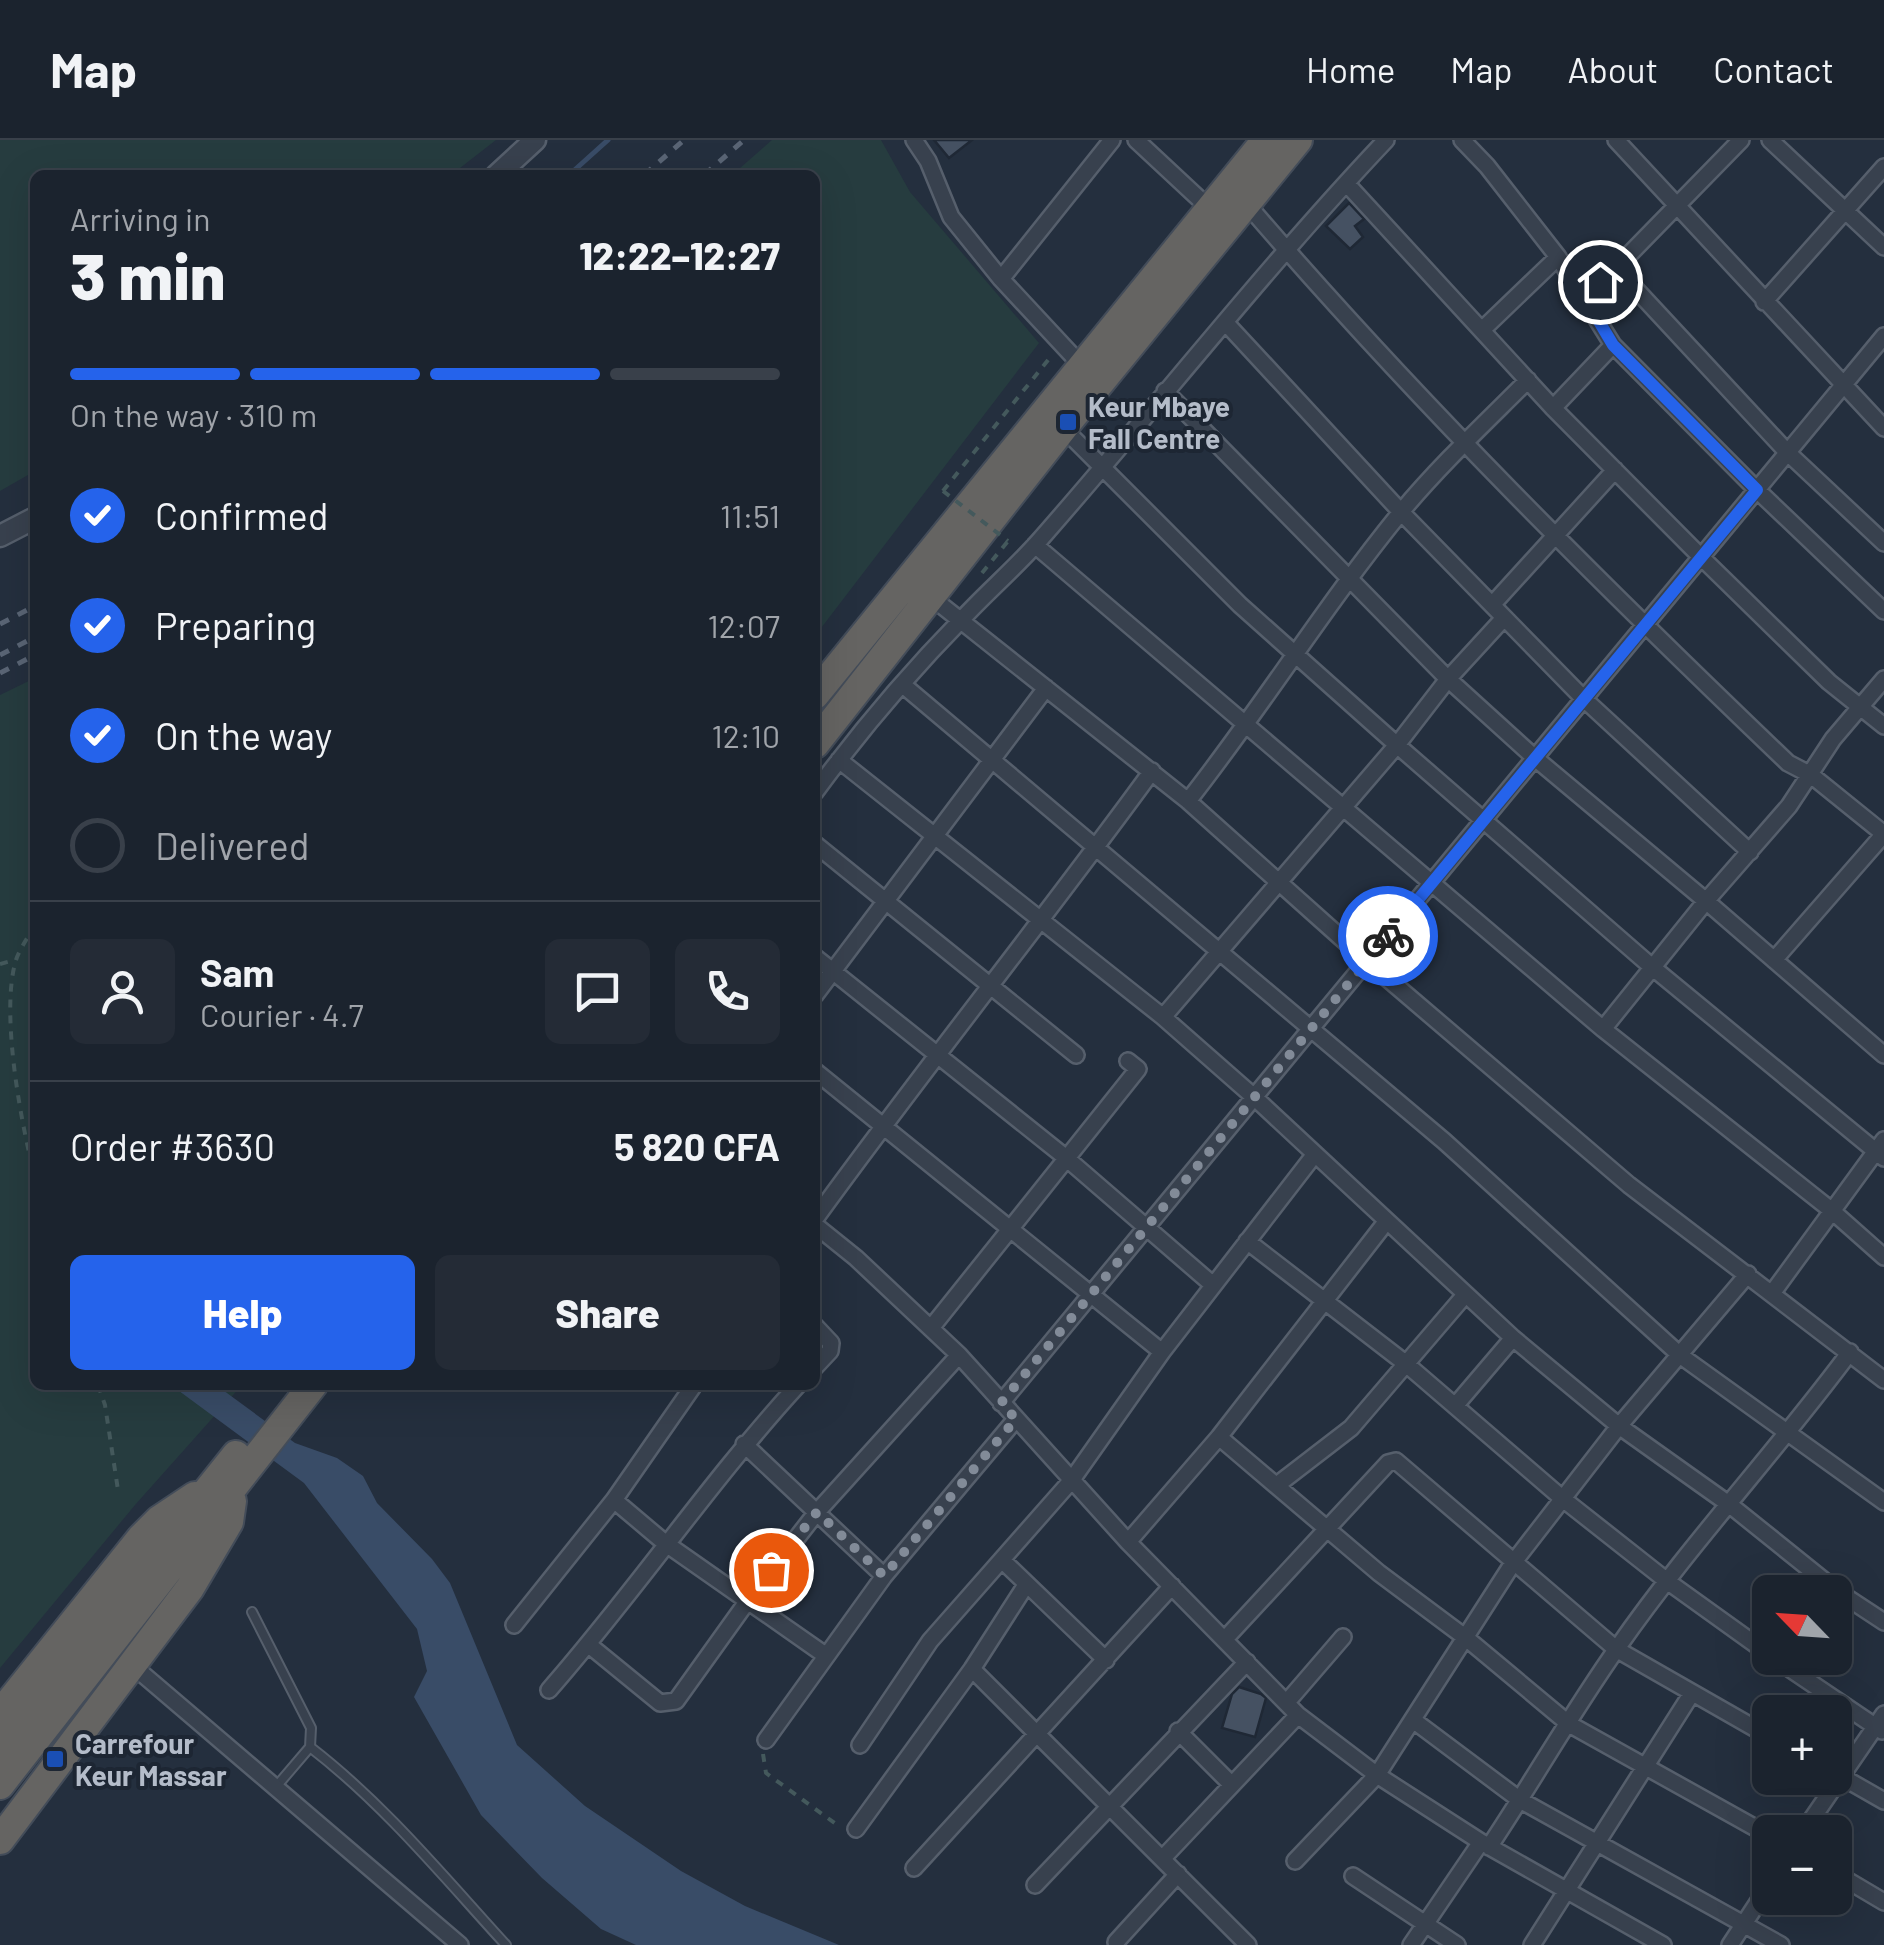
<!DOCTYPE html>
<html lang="en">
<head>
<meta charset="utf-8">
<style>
  body { margin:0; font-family:Barlow,sans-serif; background:#242b36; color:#f1f3f6; height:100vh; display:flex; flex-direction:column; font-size:38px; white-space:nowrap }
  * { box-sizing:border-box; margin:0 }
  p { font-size:32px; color:#a0a4aa }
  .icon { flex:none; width:55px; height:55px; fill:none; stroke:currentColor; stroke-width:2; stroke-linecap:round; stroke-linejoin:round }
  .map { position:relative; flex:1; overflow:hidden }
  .side { position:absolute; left:30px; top:30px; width:790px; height:1220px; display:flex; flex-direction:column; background:#1b232e; border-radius:15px; box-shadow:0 10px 40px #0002,0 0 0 2px #39404a }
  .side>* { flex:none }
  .needle { width:65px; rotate:295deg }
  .fabs { position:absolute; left:1752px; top:1435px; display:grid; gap:20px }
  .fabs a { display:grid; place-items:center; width:100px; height:100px; border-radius:15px; background:#1b232e; box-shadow:0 10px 40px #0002,0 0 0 2px #39404a; font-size:50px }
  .pin { position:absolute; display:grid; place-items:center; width:85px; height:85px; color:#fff; margin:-42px; border:5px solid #fff; border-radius:50%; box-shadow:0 2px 10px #0007 }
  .courier { position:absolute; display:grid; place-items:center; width:100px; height:100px; margin:-50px; border:8px solid #2563eb; border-radius:50%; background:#fff; color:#222; box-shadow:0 2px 12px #0007 }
  .overview em { font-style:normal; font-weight:800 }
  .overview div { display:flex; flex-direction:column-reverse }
  .overview { display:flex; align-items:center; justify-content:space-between; height:170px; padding:0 40px }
  h1 { font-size:65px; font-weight:800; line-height:75px }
  .bar { display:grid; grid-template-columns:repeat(4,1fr); gap:15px 10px; align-content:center; height:120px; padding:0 40px }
  .bar i { height:12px; border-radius:8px; background:#39404a }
  .bar .on { background:#2563eb }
  .bar p { grid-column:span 4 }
  .line { display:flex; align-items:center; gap:25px; padding:0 40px; border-top:2px solid #39404a }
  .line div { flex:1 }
  .round { display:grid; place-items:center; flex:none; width:105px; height:105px; border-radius:15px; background:#242b36 }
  ol { padding:0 40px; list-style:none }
  li { display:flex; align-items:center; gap:30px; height:110px }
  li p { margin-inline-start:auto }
  li .icon { padding:10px; border-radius:50%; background:#2563eb; color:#fff; stroke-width:4 }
  li:last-child { color:#a0a4aa }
  li i { width:55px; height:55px; border:5px solid #39404a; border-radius:50% }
  .button { display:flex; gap:20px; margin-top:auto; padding:20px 40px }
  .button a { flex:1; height:115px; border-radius:15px; background:#2563eb; color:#fff; font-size:40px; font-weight:800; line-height:115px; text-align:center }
  .button a+a { background:#242b36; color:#f1f3f6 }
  header { display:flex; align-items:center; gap:60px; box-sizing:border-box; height:140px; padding:0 50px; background:#1b232e; border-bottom:2px solid #39404a }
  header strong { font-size:48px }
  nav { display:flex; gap:55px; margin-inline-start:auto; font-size:35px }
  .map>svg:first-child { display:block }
</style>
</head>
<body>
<header>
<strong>Map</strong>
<nav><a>Home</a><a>Map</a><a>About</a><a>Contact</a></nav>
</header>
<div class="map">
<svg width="1884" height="1805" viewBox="0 0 1884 1805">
  <rect width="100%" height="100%" fill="#242f3e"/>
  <!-- green -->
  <path fill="#263c3f" d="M0 0H496L451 35H35V331L0 351Z
    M772 0H881L910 52 1039 203 815 496V35H732Z
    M35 538V1245H242L135 1365 0 1528V555Z"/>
  <!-- water -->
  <path fill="#394c67" d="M171 1245H216L295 1303 337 1318 363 1336 377 1363 432 1419 450 1443 517 1605 585 1666 681 1731 745 1766 839 1805H636L601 1789 542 1738 481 1675 414 1557 427 1531 417 1489 304 1343Z"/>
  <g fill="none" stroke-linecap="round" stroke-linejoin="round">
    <!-- stream -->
    <path stroke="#394c67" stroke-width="5" d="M569 35 608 0"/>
  </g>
  <!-- building -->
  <path fill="#455162" stroke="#1f2835" stroke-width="2.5" d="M934 0H972L949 18Z
    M1349 63 1364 79 1355 86 1363 97 1350 109 1326 86Z
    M1239 1547 1261 1554 1266 1558 1255 1597 1222 1588 1232 1554Z"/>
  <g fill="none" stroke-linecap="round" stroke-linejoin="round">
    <!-- service casing -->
    <g stroke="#565f6c" stroke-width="12">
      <path id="service" d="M252 1472 311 1588 310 1607 275 1648
        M310 1607C384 1664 443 1736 506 1805"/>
    </g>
    <!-- minor casing -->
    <g stroke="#565f6c" stroke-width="20">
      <path id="minor" d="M914 0 928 21 951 77 1001 139 1082 226
        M1136 0 1209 68
        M1462 0 1487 26 1558 117 1613 205 1757 350 1884 471
        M1616 0 1884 288
        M1770 0 1884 107
        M1346 43 1553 268 1701 417 1829 542 1884 586
        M1246 63C1415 260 1601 444 1788 623L1811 635 1884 694
        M1616 128 1788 313 1884 403
        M1001 139 1112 0
        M1584 156 1616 128 1741 0
        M1764 162 1884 27
        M1225 182 1401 372 1584 559 1750 712
        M1482 190 1558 117
        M1165 251 1448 539 1535 618 1706 761 1884 915
        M1553 268 1613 205
        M1063 288 1240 465 1397 605 1652 827 1884 1018
        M1035 405 1603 889 1831 1070 1884 1117
        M931 457 1188 661 1367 821 1629 1045 1884 1240
        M1492 465 1615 330
        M903 545 1444 1001 1681 1216 1884 1362
        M839 620 1163 877 1254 957 1513 1198 1619 1286 1730 1365 1837 1451 1884 1482
        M815 652C860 591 910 532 963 478 987 452 1014 429 1038 402 1155 269 1264 129 1386 0
        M1188 661C1262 567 1325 465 1401 372 1440 325 1485 283 1528 240
        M815 704 1076 915
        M815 817 1065 1017 1213 1145
        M1774 820 1884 694
        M815 855 1046 548
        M1163 877 1397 605 1448 539 1504 478
        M1603 889 1706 761 1789 666 1833 599 1884 539
        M815 931 1162 1212
        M815 1079C925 927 1042 782 1152 631
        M815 1085 856 1118 959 1215 1128 1402 1298 1575 1377 1635 1481 1702 1663 1805
        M1247 1101 1405 1223 1563 1359 1667 1441 1770 1515
        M1773 1152 1884 1000
        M815 1186 831 1203 830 1211 815 1227
        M931 1188 1138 929 1128 921
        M1001 1263 1884 196
        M1455 1266 1513 1198
        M1219 1297 1379 1433 1466 1498 1569 1584 1770 1696
        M744 1304 884 1436
        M1277 1345 1351 1288 1465 1155
        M614 1360 665 1403 825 1515
        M1128 1402 1219 1297 1386 1082
        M1003 1421 1106 1520
        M514 1485 614 1360 694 1245
        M1225 1499 1388 1323 1396 1321 1616 1509 1770 1597
        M589 1505 660 1563 676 1561 749 1459 817 1372 959 1215
        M1774 1518 1882 1591
        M132 1525 460 1805
        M972 1529 1248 1805
        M549 1550C636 1451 709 1342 798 1245
        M1287 1562 1343 1497
        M1413 1580 1520 1660 1781 1805
        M1178 1591 1232 1645
        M766 1600 884 1436 1016 1279
        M860 1605 930 1501 1071 1341 1162 1212 1315 1014
        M1835 1633 1884 1661
        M856 1689 972 1529 1026 1445
        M1803 1692 1884 1574
        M1489 1707C1533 1641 1572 1572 1618 1507 1689 1405 1775 1313 1850 1212
        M1162 1719 1298 1575
        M1295 1721 1377 1635 1513 1423 1619 1286 1748 1134
        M914 1728 1172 1446
        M1835 1733 1884 1762
        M1353 1736 1457 1805
        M1035 1745 1247 1522
        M1116 1802 1178 1734
        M1411 1805 1481 1702
        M1532 1805 1692 1553
        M1730 1805 1770 1744"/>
    </g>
    <!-- tertiary casing -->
    <g stroke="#565f6c" stroke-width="25">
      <path id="tertiary" d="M497 35 535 0
        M0 396 35 378"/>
    </g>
    <!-- trunk casing -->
    <g stroke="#434c59" stroke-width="32">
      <path id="trunk" d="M815 555 1266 0
        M815 604 1063 288 1298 0
        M0 1574 141 1398 159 1380 195 1356
        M0 1610 236 1315
        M0 1645 313 1245
        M0 1700 190 1448 229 1382 232 1361"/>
    </g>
    <!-- path -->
    <path stroke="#44595c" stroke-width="4" stroke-dasharray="8 8" stroke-linecap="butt" d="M943 351 1052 215
      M982 433 1008 401
      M35 785C29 796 20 808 16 820 0 872 21 984 35 1037
      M0 824 15 820
      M98 1245 105 1265 118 1350
      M763 1614 766 1633 840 1687"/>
    <!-- service -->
    <use href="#service" stroke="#38414e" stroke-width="8"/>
    <!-- minor -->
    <use href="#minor" stroke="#38414e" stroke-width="15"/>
    <!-- tertiary -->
    <use href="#tertiary" stroke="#38414e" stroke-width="20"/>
    <!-- trunk -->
    <use href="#trunk" stroke="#656462" stroke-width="28"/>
    <!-- rail -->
    <path stroke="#5a6575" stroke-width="5" stroke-dasharray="10 10" stroke-linecap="butt" d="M644 35 684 0
      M704 35 744 0
      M0 484 35 466
      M0 515 35 497
      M0 533 35 515"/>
    <!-- path-bridge -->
    <path stroke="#44595c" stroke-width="4" stroke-dasharray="8 8" stroke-linecap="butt" d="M943 351 1008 401"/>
  </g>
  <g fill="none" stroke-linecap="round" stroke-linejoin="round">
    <!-- done -->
    <path stroke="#828b98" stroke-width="10" stroke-dasharray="0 18" d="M771 1430 817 1372 884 1436 1016 1279 1001 1263 1388 796"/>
    <!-- route -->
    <path stroke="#2563eb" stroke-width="12" d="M1388 796 1757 350 1613 205 1584 156 1600 142"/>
  </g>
  <!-- markers -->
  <g fill="#1a4fb4" stroke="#1d2633" stroke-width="4">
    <rect x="1058" y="272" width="20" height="20" rx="5"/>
    <rect x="45" y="1609" width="20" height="20" rx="5"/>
  </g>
  <g text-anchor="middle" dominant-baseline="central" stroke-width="8" stroke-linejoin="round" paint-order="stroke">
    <!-- poi labels -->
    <g font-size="28" font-weight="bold" fill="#b4bcc9" stroke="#1d2633" text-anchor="start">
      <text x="1088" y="266">Keur Mbaye<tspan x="1088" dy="32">Fall Centre</tspan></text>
      <text x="75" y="1603">Carrefour<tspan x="75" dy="32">Keur Massar</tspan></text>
    </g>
  </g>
</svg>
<div class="fabs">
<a><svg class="needle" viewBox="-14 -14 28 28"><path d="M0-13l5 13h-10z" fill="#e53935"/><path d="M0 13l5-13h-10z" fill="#a0a4aa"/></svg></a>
<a>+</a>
<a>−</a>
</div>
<div class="pin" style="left:771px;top:1430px;background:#ea580c"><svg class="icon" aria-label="bag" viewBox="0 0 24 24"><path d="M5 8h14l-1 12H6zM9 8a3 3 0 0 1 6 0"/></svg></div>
<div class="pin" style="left:1600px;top:142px;background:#1f2937"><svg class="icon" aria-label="home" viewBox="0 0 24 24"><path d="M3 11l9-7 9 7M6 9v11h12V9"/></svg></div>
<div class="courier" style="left:1388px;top:796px"><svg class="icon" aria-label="bike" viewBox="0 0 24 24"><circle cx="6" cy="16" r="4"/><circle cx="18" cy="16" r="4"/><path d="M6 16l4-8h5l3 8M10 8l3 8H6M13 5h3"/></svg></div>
<section class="side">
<div class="overview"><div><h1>3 min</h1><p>Arriving in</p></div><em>12:22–12:27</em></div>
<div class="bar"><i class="on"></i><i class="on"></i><i class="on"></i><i></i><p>On the way · 310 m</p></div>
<ol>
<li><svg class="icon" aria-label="check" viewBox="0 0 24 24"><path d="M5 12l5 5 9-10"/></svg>Confirmed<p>11:51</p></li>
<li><svg class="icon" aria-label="check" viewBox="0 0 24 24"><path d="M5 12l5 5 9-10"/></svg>Preparing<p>12:07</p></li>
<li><svg class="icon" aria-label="check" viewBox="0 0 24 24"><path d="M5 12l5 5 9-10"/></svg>On the way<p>12:10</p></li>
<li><i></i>Delivered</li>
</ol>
<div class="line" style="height:180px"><a class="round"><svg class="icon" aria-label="person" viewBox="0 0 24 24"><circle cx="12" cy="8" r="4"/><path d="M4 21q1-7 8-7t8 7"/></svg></a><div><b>Sam</b><p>Courier · 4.7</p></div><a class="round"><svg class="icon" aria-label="chat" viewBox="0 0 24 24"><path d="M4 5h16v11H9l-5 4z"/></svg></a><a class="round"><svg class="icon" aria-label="phone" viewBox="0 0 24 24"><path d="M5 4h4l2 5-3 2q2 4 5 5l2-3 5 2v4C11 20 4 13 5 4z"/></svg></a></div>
<div class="line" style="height:130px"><div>Order #3630</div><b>5 820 CFA</b></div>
<div class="button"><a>Help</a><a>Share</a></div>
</section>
</div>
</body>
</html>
